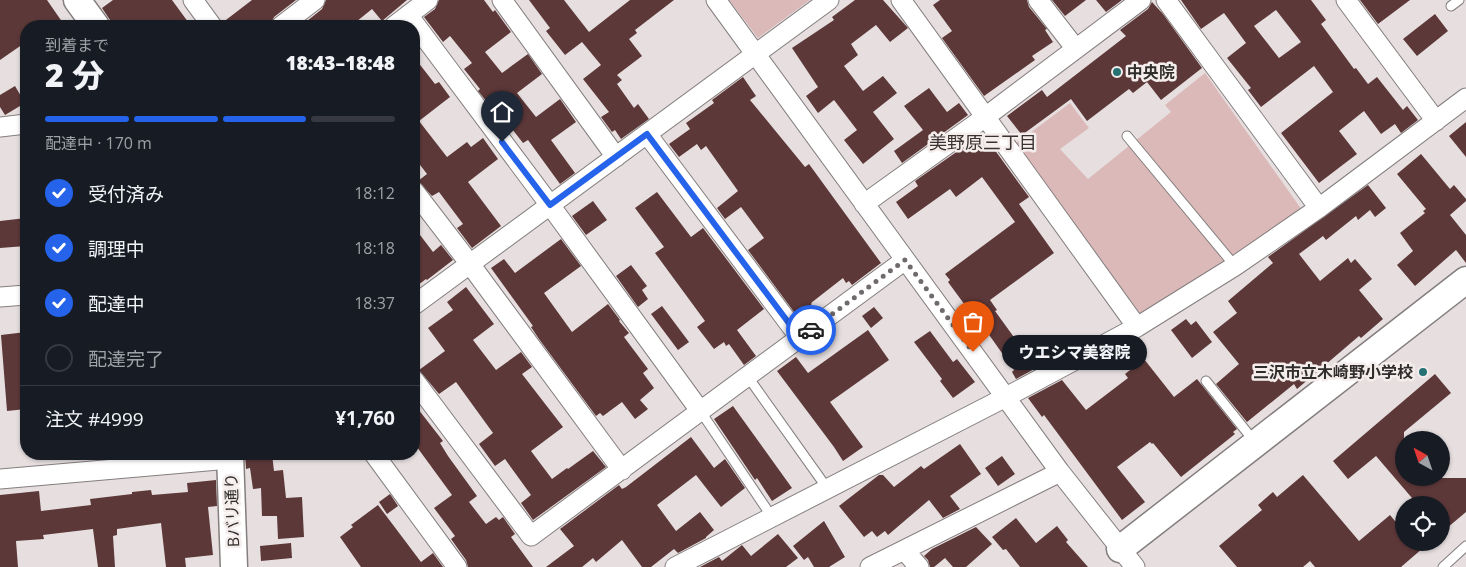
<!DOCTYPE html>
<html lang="ja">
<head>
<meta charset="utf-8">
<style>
  body { margin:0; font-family:"Open Sans","Noto Sans JP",sans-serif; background:#20242c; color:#f1f3f6; height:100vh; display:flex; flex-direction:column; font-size:19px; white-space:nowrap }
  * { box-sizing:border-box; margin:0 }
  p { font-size:16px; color:#9ea1a6 }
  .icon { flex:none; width:28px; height:28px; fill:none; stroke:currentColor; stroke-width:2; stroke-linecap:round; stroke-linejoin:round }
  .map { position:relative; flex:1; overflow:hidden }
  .drawer { position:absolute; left:20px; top:20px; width:400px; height:440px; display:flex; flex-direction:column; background:#171b24; border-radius:20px; box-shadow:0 1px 4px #0004 }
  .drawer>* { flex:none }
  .needle { width:32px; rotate:320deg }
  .tools { position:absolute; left:1395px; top:431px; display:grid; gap:10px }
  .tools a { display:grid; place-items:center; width:55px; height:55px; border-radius:50%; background:#171b24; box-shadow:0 1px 4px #0004; font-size:25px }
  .pin { position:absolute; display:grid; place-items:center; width:42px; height:42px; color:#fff; margin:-51px -21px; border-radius:50% 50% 50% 0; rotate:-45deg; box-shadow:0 0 5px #0007 }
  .pin .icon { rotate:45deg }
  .courier { position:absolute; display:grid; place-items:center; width:50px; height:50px; margin:-25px; border:4px solid #2563eb; border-radius:50%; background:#fff; color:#222; box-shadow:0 1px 6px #0007 }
  .bubble { position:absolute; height:35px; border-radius:18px; background:#171b24; box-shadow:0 1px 4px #0004; font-size:16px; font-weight:800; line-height:35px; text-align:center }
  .overview em { font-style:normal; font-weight:800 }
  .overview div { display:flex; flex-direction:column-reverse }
  .overview { display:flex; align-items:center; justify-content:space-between; height:85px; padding:0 25px }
  h1 { font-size:32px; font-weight:800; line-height:38px }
  .bar { display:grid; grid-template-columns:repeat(4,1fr); gap:8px 5px; align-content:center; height:60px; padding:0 25px }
  .bar i { height:6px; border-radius:4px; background:#363941 }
  .bar .selected { background:#2563eb }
  .bar p { grid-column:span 4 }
  .line { display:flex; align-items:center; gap:12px; padding:0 25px; border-top:1px solid #363941 }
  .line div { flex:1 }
  ol { padding:0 25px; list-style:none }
  li { display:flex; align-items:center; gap:15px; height:55px }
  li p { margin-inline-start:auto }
  li .icon { padding:5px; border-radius:50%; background:#2563eb; color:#fff; stroke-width:4 }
  li:last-child { color:#9ea1a6 }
  li i { width:28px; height:28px; border:2px solid #363941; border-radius:50% }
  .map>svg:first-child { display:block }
</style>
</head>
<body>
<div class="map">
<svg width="1466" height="567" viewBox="0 0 1466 567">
  <rect width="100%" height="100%" fill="#e7dfdf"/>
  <!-- green -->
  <path fill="#dbb9b9" d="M729 0H810L758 38Z
    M1205 73 1302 210 1141 314 1014 145 1070 103 1089 128 1060 149 1088 179 1171 112 1165 105Z"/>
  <!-- building -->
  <path fill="#5d3839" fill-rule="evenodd" d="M0 0H47L65 26H26V42L0 60Z
    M113 0H172L191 26H114L102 8Z
    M252 0H296L274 17 270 26H223L222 23Z
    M326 0H407L382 21 372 9 351 26H311L307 21 322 9Z
    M439 0H484L493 12 495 10 511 32 485 52 502 73 528 54 542 74 517 93 536 117 560 99 576 122 551 140 575 173 560 184 528 140 523 143 494 106 492 108 478 91 480 89 464 69 472 63 450 36 443 42 424 17 435 9Z
    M529 0H564L589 32 630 0H674L635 30 637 33 629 39 642 56 617 75 622 80 617 84 634 108 638 104 649 119 621 139 615 130 612 132 601 117 609 112 583 79 601 65 582 42 565 55 546 31 550 28Z
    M855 0H883L908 28 890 42 876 25 851 44 858 55 844 66 863 91 883 76 897 93 873 112 894 139 863 164 844 140 857 130 834 100 818 113 806 96 818 87 792 48 834 20 832 17Z
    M940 0H1027L1029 7 1047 29 1045 30 1053 42 1032 56 1035 60 984 96 942 38 952 31 933 5Z
    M1052 0H1086L1065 16Z
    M1096 0H1122L1106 12Z
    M1181 0H1311L1326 20 1321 24 1354 69 1356 68 1368 84 1377 77 1403 110 1407 106 1418 120 1401 133 1395 124 1381 134 1364 111 1339 131 1357 154 1319 183 1281 133 1333 92 1314 66 1261 107 1248 90 1251 88 1227 58 1246 43 1224 13 1201 29ZM1276 10 1301 42 1279 58 1254 26Z
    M1360 0H1410L1378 24Z
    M1152 2 1163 14 1202 68 1161 100 1147 82 1133 93 1129 89 1087 121 1071 99 1022 135 1007 116 1042 90 1047 97 1126 36 1120 30 1148 9Z
    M1435 14 1448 31 1417 56 1403 39Z
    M414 57 435 84 439 82 450 97 419 121 447 157 467 142 471 147 483 138 498 159 468 182 501 226 472 248 457 228 463 224 439 192 432 196 418 181 427 174 414 157Z
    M743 77 756 96 750 100 805 167 809 164 881 263 852 285 849 281 846 283 843 278 811 303 812 304 797 316 748 250 764 238 741 207 725 219 717 208 738 191 706 146 701 150 697 144 679 157 669 144 690 129 686 123 714 103 712 100Z
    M15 86 25 103 5 115 0 107V95Z
    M929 88 947 112 959 103 968 115 902 163 894 151 923 130 904 106Z
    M1466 122V157L1449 136Z
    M975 139 981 148 989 142 1029 197 1019 204 1054 253 990 300 997 310 995 311 1024 351 1026 350 1038 367 1016 379 1012 372 1014 370 975 315 973 316 948 282 950 280 945 274 1015 222 982 177 956 197 950 189 908 219 896 202 918 186 915 181Z
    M1421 154 1450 189 1454 185 1466 199V201L1450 215 1466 235V263L1456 250 1415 286 1397 265 1413 251 1400 233 1425 213 1423 211 1426 209 1397 174Z
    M1368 185 1386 208 1375 217 1370 210 1358 220 1356 216 1326 240 1323 236 1299 254 1320 281 1348 258 1351 263 1355 259 1372 279 1359 290 1383 319 1361 338 1359 336 1297 389 1294 384 1247 422 1216 384 1239 364 1213 332 1237 313 1228 301 1273 263 1268 257Z
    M657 192 691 237 703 228 764 309 737 330 756 356 744 365 729 344 726 346 724 342 714 349 697 327 705 321 655 253 664 247 635 208Z
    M593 201 607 220 586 235 572 216Z
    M26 218V246L0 248V221Z
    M414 227 433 252 441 245 453 260 427 280 426 279 414 288Z
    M561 239 581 266 544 293 572 332 608 304 620 320 619 321 629 333 624 337 648 369 643 373 654 388 640 400 648 409 635 419 622 402 603 416 600 413 596 416 539 339 531 327 533 326 491 268 504 259 515 273Z
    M631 265 647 286 642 290 648 299 638 307 616 276Z
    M466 287 494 324 473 340 496 370 521 352 532 367 522 374 563 427 531 451 552 479 567 468 568 469 593 451 606 467 533 520 521 503 531 495 505 459 495 466 479 444 493 433 456 382 439 394 419 370 445 351 428 328 453 310 447 302Z
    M662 306 689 342 678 350 651 314Z
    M874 307 883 318 871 328 862 316Z
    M1186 319 1191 325 1196 321 1212 342 1192 358 1171 330Z
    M868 330 889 360 830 402 863 447 843 461 834 447 777 371 796 357 808 373Z
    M930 331 953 362 957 359 975 382 953 398 940 381 942 379 914 342Z
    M26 332V409L7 411 1 335Z
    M1144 359 1174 397 1197 379 1237 429 1233 432 1235 434 1181 477 1153 443 1152 444 1150 442 1117 467 1145 502 1122 520 1044 415 1042 417 1028 398 1062 380 1086 410 1128 378 1125 374Z
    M1435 374 1451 393 1404 432V478H1466V512L1441 533V505H1418L1376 456 1348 479 1333 461Z
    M414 398 420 407 418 409 443 441 440 443 448 456 477 496 469 502 486 524 496 517 499 520 503 517 515 534 511 537 533 567H468L466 560 451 539 455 536 434 508 452 495 414 443Z
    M733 406 792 488 772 501 757 478 755 480 714 419Z
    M691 437 714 468 725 459 745 488 721 507 696 475 657 505 676 531 700 512 714 530 706 537V538L678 553 674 549 651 567H642L622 540 596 562 593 558 582 567H546L574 546 560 529 619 485 622 489 626 487Z
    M960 444 981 474 950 496 960 509 943 518 929 500 888 535 885 531 877 537 872 531 864 537 839 506 879 475H883L894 487 921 466 924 469Z
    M245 454H272L274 471 283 470 286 498 302 497 304 537 278 539 277 516H262L261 488 253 489 250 468 246 469Z
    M1002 456 1015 474 998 486 985 468Z
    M1303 475 1359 541 1390 515 1404 532V542H1430L1401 567H1315L1310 561 1303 567H1237L1219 546 1262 510 1258 505 1273 492 1277 497Z
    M216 480 217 506 208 507 213 555 185 558 186 567H166L161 523 117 529V535L113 536 115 567H98L93 529 43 535 44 539 16 541 18 567H0V495L39 491 41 511 91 505 90 499 132 494V492L151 490 152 495 188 492 187 483Z
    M390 494 398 506 387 514 379 502Z
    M378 505 421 562 433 553 443 567H361L340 537 353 527 351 525Z
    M1016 518 1036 543 1057 526 1068 540 1066 542 1088 567H1020L1006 549 1003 550 992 537Z
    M824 521 845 557 829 567H814L808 557 804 560 793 546Z
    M976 527 992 544 966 567H953L945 558 934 567H930L928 560 924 556 932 549Z
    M778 534 798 558 786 567H700L719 557 722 561 742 545 751 556Z
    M291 543 292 558 261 561 260 546Z"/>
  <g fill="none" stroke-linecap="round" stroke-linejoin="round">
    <!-- lane casing -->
    <g stroke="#847e7e" stroke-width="11">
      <path id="lane" d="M1451 6 1459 0
        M1127 136 1235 266
        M748 377 827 488
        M1206 381 1254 441
        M701 412 772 517
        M1443 567 1466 546"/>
    </g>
    <!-- street casing -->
    <g stroke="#847e7e" stroke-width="21">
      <path id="street" d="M193 0 212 26
        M502 0 616 157
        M716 0 1060 472 1135 567
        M901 0 1137 327
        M1038 0 1076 49
        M1166 0 1319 208
        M1346 0 1436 121
        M408 15 550 205 701 412
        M281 26 315 0
        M394 26 428 0
        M0 127 26 124
        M647 134 800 338
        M414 191 470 264 622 470
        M864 204 984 118 1141 0
        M0 297 26 295
        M414 305 829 0
        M414 380 531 536 905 260
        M374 454 457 567
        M0 479 230 459
        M904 550 919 567
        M675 567 1006 397 1137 327 1235 266 1319 208 1466 98
        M870 567 1060 472"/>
    </g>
    <!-- secondary casing -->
    <g stroke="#847e7e" stroke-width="29">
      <path id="secondary" d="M77 0 96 26
        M230 454 234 567
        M1120 549 1466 280"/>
    </g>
    <!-- lane -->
    <use href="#lane" stroke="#fff" stroke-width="9"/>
    <!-- street -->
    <use href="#street" stroke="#fff" stroke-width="19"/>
    <!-- secondary -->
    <use href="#secondary" stroke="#fff" stroke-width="26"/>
  </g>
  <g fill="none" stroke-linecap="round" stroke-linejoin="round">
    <!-- done -->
    <path stroke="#706b6b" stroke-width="5" stroke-dasharray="0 9" d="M811 330 905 260 973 352"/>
    <!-- route -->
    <path stroke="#2563eb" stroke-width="6" d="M502 142 550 205 647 134 800 338 811 330"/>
  </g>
  <!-- markers -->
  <g fill="#267173" stroke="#f4edec" stroke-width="2">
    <circle cx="1117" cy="72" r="5"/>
    <circle cx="1423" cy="372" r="5"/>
  </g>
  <g text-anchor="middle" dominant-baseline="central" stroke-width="5" stroke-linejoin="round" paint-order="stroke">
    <!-- poi labels -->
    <g font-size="16" font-weight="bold" fill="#302d2d" stroke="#f4edec" text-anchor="start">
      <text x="1127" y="72">中央院</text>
      <text x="1413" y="372" text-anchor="end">三沢市立木崎野小学校</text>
    </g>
    <!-- street labels -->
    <g font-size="16" fill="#302d2d" stroke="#f4edec">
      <text transform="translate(232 510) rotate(-92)">Bバリ通り</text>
    </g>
    <!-- neighbourhood labels -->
    <g font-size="18" fill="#383232" stroke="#f4edec">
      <text x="983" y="142">美野原三丁目</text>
    </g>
  </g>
</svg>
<div class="tools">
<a><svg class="needle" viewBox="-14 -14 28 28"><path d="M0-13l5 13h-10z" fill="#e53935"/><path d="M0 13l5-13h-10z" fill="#9ea1a6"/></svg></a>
<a><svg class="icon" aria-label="locate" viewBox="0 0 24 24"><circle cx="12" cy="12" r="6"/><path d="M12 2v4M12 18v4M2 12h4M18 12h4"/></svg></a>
</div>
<div class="pin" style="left:973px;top:352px;background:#ea580c"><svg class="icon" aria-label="bag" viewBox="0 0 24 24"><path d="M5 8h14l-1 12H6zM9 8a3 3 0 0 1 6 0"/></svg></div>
<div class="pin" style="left:502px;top:142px;background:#1f2937"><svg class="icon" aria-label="home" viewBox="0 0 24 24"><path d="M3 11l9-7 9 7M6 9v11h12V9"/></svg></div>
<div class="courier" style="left:811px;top:330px"><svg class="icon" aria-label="car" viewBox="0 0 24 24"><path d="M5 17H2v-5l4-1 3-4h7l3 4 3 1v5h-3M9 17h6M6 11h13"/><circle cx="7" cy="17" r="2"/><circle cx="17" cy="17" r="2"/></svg></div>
<div class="bubble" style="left:1002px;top:335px;width:145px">ウエシマ美容院</div>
<section class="drawer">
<div class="overview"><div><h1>2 分</h1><p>到着まで</p></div><em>18:43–18:48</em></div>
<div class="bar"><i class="selected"></i><i class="selected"></i><i class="selected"></i><i></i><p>配達中 · 170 m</p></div>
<ol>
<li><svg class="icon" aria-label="check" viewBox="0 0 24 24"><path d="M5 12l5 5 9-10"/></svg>受付済み<p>18:12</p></li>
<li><svg class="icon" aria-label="check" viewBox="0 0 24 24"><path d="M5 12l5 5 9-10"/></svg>調理中<p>18:18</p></li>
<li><svg class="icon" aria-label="check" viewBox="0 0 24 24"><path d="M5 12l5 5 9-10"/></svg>配達中<p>18:37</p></li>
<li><i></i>配達完了</li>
</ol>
<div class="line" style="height:65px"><div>注文 #4999</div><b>¥1,760</b></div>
</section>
</div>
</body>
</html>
